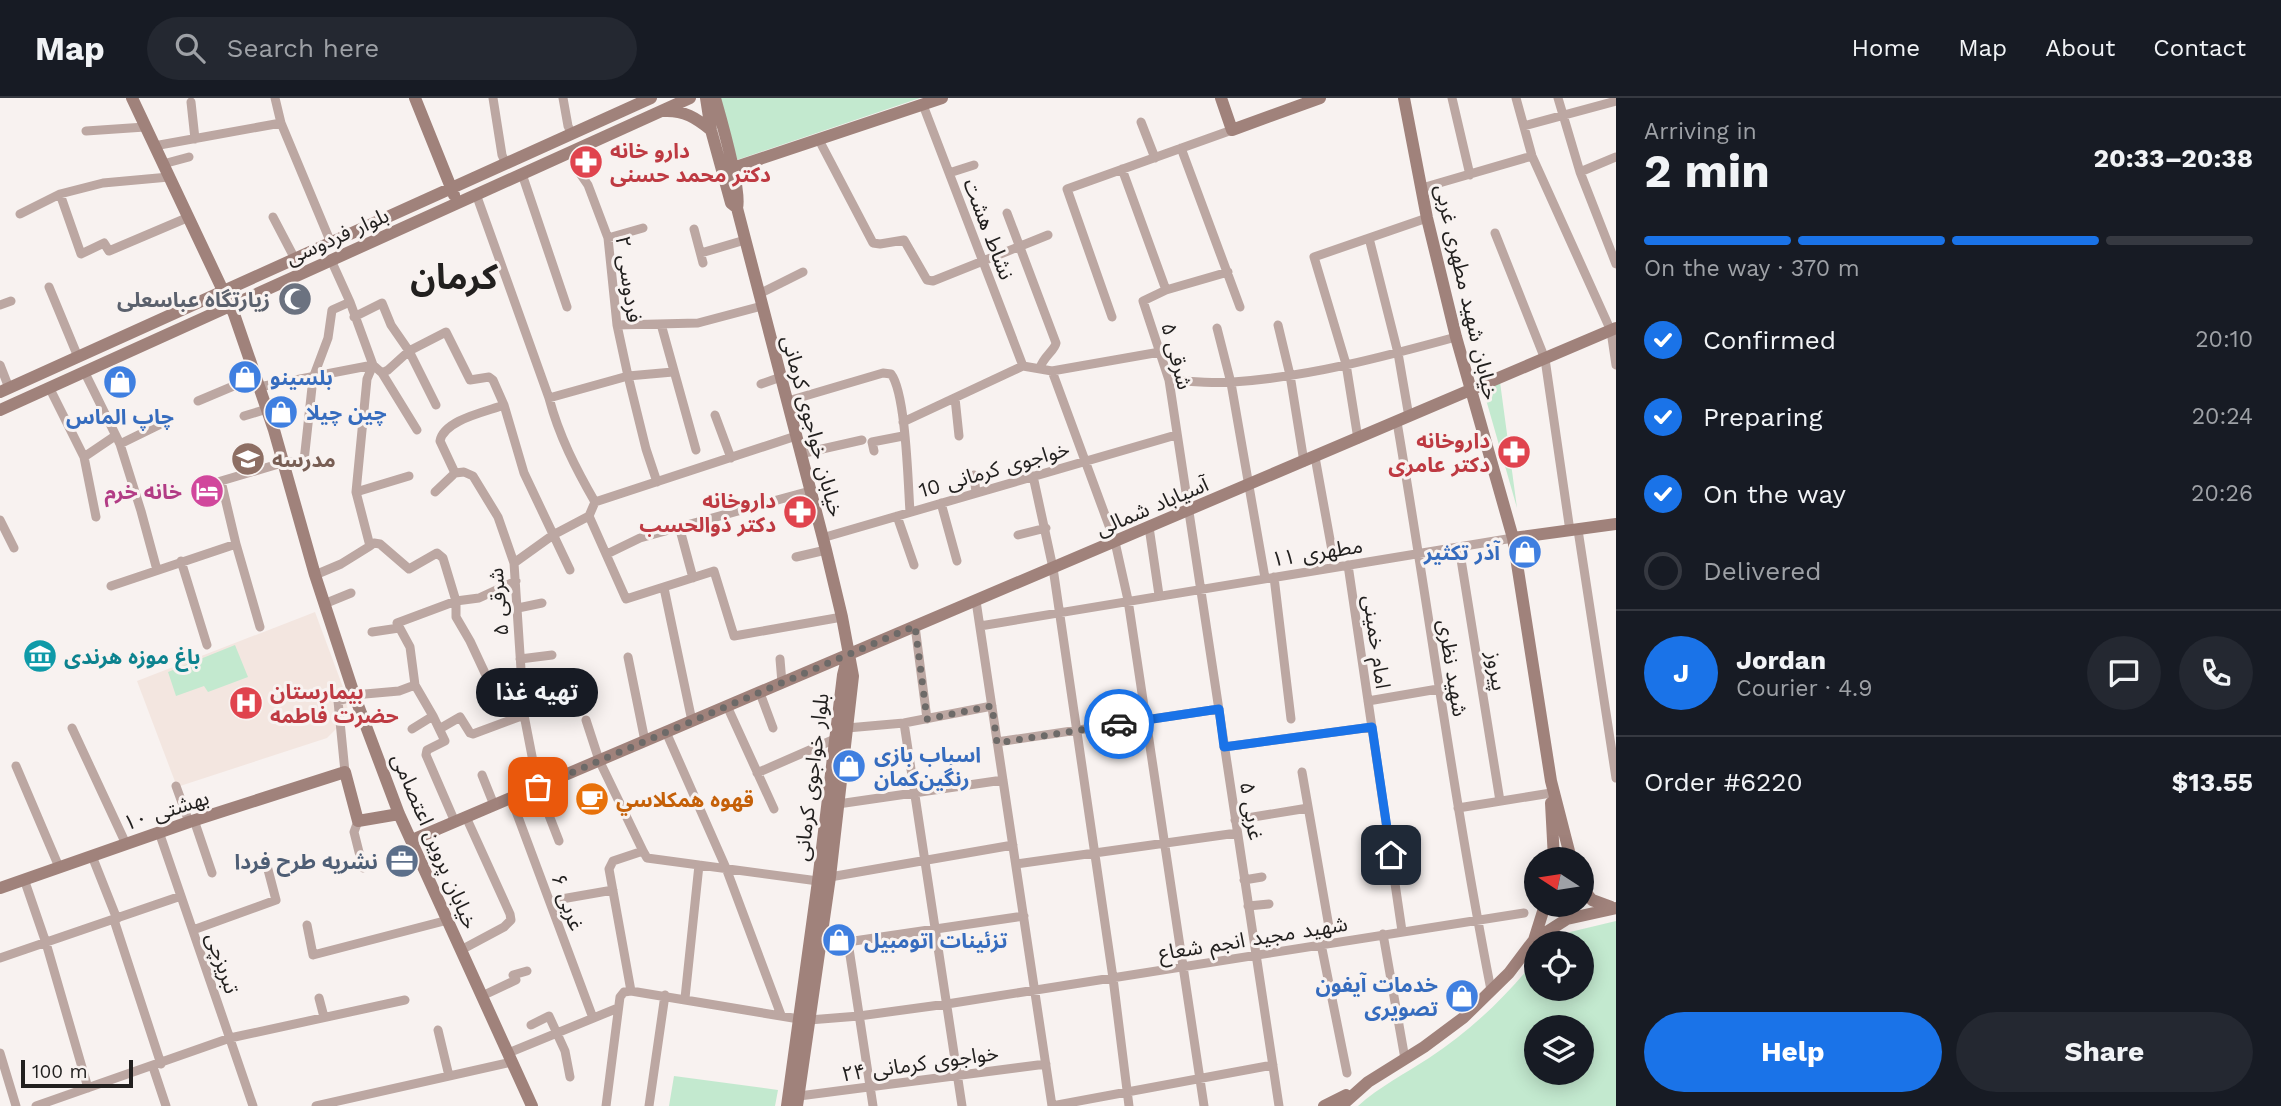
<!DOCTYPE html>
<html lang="en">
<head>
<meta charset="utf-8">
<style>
  body { margin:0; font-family:"Work Sans","Noto Sans Arabic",sans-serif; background:#242831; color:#f1f3f6; height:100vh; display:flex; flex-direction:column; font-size:26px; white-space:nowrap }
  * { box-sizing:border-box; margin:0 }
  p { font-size:23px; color:#9ea1a6 }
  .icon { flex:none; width:38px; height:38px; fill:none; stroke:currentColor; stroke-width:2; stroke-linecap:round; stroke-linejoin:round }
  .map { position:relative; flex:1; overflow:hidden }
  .details { display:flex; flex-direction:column; background:#171b24; width:665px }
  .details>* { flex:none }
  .needle { width:46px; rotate:282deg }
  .buttons { position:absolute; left:1524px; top:749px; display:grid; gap:14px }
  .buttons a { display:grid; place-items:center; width:70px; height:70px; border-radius:50%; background:#171b24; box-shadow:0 4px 18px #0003; font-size:35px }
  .scale { position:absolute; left:21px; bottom:18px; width:112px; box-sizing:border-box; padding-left:7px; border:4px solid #22201f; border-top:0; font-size:19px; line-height:24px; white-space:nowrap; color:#22201f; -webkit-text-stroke:5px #f8f2f0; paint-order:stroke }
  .pin { position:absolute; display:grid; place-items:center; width:60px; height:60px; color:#fff; margin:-30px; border-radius:14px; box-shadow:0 4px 10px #0006 }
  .courier { position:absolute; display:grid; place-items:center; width:70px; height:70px; margin:-35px; border:5px solid #1a73e8; border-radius:50%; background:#fff; color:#222; box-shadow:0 2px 9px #0007 }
  .bubble { position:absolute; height:49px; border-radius:24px; background:#171b24; box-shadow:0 4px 18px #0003; font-size:23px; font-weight:700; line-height:49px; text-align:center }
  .overview em { font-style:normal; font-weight:700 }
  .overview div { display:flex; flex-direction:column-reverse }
  .overview { display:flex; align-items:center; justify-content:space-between; height:119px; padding:0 28px }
  h1 { font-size:46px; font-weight:700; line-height:52px }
  .bar { display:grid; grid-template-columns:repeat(4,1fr); gap:10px 7px; align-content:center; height:84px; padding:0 28px }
  .bar i { height:9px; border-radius:5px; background:#363941 }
  .bar .selected { background:#1a73e8 }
  .bar p { grid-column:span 4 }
  .line { display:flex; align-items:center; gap:18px; padding:0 28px; border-top:2px solid #363941 }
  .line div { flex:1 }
  .round { display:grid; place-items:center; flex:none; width:74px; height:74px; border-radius:37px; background:#242831 }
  ol { padding:0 28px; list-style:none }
  li { display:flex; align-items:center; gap:21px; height:77px }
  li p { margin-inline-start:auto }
  li .icon { padding:7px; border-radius:50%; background:#1a73e8; color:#fff; stroke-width:4 }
  li:last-child { color:#9ea1a6 }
  li i { width:38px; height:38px; border:4px solid #363941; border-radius:50% }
  .cta { display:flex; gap:14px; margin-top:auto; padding:14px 28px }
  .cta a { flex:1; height:80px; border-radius:42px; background:#1a73e8; color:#fff; font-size:28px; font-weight:700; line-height:80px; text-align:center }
  .cta a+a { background:#242831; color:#f1f3f6 }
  header { display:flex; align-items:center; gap:42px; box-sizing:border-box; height:98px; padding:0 35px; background:#171b24; border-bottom:2px solid #363941 }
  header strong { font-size:33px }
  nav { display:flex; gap:38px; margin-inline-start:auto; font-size:24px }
  .search { width:490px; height:63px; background:#242831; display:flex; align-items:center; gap:18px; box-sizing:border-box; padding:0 24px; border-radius:38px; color:#9ea1a6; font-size:26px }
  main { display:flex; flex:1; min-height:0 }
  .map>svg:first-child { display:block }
</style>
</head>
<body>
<header>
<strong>Map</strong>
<div class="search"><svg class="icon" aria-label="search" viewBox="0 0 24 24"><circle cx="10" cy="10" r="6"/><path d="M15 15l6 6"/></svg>Search here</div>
<nav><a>Home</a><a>Map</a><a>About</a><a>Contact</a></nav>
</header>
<main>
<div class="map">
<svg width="1616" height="1008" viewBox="0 0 1616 1008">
  <rect width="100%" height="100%" fill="#f8f2f0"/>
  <!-- built -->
  <path fill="#f3e6e0" d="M315 514 344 592 349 618 327 640 177 689 137 583Z"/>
  <!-- green -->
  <path fill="#c3e9cf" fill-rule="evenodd" d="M718 0H920L734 63Z
    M1500 284 1517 410 1483 291Z
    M235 547 248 579 208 594 204 588 176 598 168 574Z
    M1616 823V1008H1358C1379 989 1406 975 1429 960 1470 933 1506 899 1536 861V891H1582V845H1553L1570 834ZM1536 929H1582V975H1536Z
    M674 978 778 992 775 1008H669Z"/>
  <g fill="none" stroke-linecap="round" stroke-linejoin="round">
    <!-- street -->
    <path stroke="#bca7a2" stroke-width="9" d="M275 0 281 25 331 145
      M493 0 502 57 506 66
      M563 0 568 28 572 36
      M1452 0 1470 77
      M1516 0 1532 58 1611 233 1616 267
      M1558 0 1580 74 1616 166
      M191 4 195 41
      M923 7 1023 268
      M1141 24 1155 60
      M1524 28 1616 3
      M86 33 145 29
      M819 42 873 145 880 146 904 142 927 182 933 183 1048 137
      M154 48 281 25
      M1181 50 1240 209
      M163 66 189 59
      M1122 71 1166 192
      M1580 74 1616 59
      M949 75 974 67
      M522 76 567 209
      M1422 90 1532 58
      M60 96 81 156 104 145 109 153 189 119
      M476 96 549 300C559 338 576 371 595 404
      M1007 115 1056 245C1055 252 1043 259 1040 270
      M20 116 60 96 103 85 169 79
      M273 119 295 161
      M694 131 703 165
      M1495 135 1545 261 1570 433
      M608 140 643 130
      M1369 140 1398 255 1409 319
      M701 155 745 142
      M1228 174 1166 192 1143 203 1169 282 1279 1008
      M49 189 78 259
      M759 196 803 174
      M0 207 11 203
      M354 219 382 205 391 227 409 253 436 307
      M1112 219 1067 91 1232 32
      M661 226 696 352
      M617 227 698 225 762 208
      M1278 227 1290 277 1304 364
      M1217 230 1231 285 1265 480
      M0 267 9 290
      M84 273 120 346 141 413 157 472
      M1052 273 1115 444 1128 502 1204 1008
      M382 275 417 332
      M1169 282C1190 283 1212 286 1233 284 1308 279 1383 259 1456 239
      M761 286 781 279
      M49 289 84 359 96 419
      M259 289 373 267 350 204 331 162
      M549 300 628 278 617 227 608 140 588 87 577 71 573 53
      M955 300 959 338
      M198 303 255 279
      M788 303 883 275 891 276C906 295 908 386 910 414
      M504 307C485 314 444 322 440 343L455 375 464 374 473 378 498 419 514 465 524 617 538 689 559 743
      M715 317 731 360
      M244 318 267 311
      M903 324 1023 268 1052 273 1160 254
      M1397 324C1429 513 1454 703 1491 892
      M1358 341 1346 266 1314 159 1427 120
      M120 346 169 322
      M874 353 872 344 903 338
      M800 356 862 342
      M84 359 115 338
      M1315 359 1335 469
      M974 377 976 395
      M1033 378 1053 470 1113 880 1129 1008
      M657 384 646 351 628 278 673 274
      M356 394 409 378
      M435 394 455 375
      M941 405 957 463
      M589 418 626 501 714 473 734 538 842 519
      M589 418 595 404 796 338
      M897 418 914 467
      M0 422 14 450
      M679 428 693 480
      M1149 429 1159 497
      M1578 432 1616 680
      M1018 437 1046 430
      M822 440 1176 337
      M370 448 374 445 380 446 409 471 437 455 443 460 456 503V519L470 543 491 588
      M1459 449 1500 703
      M607 456 640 440 810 393
      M796 459 826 452
      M181 463 207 547
      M514 465 553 437 589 418
      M1348 467 1402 833
      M315 477 341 466 370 448 356 394 367 281 373 267 382 275 388 272 409 253 446 234 470 282 489 279 493 282 504 307 524 375 570 472
      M1274 479 1291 621
      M111 488 236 446
      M664 490 692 623
      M976 503 1052 1008
      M324 506 351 495
      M518 510 542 505
      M915 528 927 621
      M980 528 1513 440
      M260 529 236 446 221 383 282 365 304 363 313 280 328 240 332 212 350 204
      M372 534 399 530
      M628 559 645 643
      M520 561 552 557
      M780 561 782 585
      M415 587 410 549 397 525 456 503 479 500 516 483
      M760 595 773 630
      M522 603 576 590
      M1368 603 1438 591
      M727 608 774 711
      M433 618 445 643 427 652 426 657 455 724
      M586 622 599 662 643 753 613 763 609 771 631 893
      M904 625 962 1008
      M72 630 126 746
      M441 630 460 619 470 635 473 636 524 617
      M847 630 904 625 992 608
      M666 634 726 770 781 917
      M997 644 1219 611
      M1224 649 1372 629
      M16 668 59 769
      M345 674 338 603 365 596 399 593 415 587 433 618 412 631
      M1302 674 1329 829
      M757 675 835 641
      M482 677 494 707
      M176 688 189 724
      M511 700 593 920
      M838 706 1003 682
      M1458 710 1551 695
      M194 722 212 775
      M1235 722 1308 710
      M358 723 354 734 363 770
      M159 734 253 1008
      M643 753 647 760 818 783
      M92 758 117 821
      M1016 766 1237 735
      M830 779 1013 747
      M24 781 46 845 88 990
      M1244 782 1262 779
      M550 803 613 792
      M1248 808 1269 806
      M114 822 161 966
      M307 827 313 857 448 822
      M193 832 276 802 266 764
      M1383 836 1405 961
      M848 844 873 1008
      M1321 846 1347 975
      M820 848 1024 818
      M461 852 504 829 511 822 510 816 466 719
      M0 860 181 798
      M482 898 516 882 513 877 527 873
      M319 900 324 919
      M685 900 699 767
      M809 922 859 918 947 906 1524 815
      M531 927 549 918 565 953 570 979
      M438 932 449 978
      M0 955 16 1008
      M508 955 618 910
      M153 969 166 1008
      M799 998 1046 966
      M36 1008 230 940 405 902
      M316 1008 512 964
      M606 1008 620 899 624 894 631 893 799 921
      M649 1008 665 897
      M1052 1008 1273 967"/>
    <!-- secondary -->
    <path stroke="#a0827b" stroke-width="12" d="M132 0 234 216 274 332 315 477 355 599 399 716 532 1008
      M415 0 454 97
      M706 0 711 32 731 105 736 109
      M715 0C721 21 742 93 737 110L826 452 842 519 853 578 830 779 797 1008
      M1221 0 1232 32 1320 0
      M1404 0 1427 120 1456 239 1513 440 1551 683 1571 761
      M664 13C684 12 696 20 711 32
      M733 70 942 0
      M0 294 651 0
      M0 312 690 0
      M1513 440 1616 426
      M1551 705 1554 761
      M412 742 1616 230
      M0 790 189 724 345 674 358 723 399 716
      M1582 790 1592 802 1611 809
      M1534 842 1545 807
      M787 1008 818 783 843 577 847 561
      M1324 1008 1346 997
      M1341 1008 1368 984 1424 949 1463 920 1509 875 1534 842 1567 821 1616 810"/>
  </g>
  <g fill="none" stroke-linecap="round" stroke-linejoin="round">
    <!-- done -->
    <path stroke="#6d6a68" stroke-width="7" stroke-dasharray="0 12.6" d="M538 689 915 528 927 621 992 608 997 645 1119 626"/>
    <!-- route -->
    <path stroke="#1a73e8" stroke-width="9" d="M1119 626 1219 611 1224 649 1372 629 1391 757"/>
  </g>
  <!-- icons -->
  <defs>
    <g id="pharmacy-disc" transform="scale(1.75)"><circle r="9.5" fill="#e0444e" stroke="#f8f2f0"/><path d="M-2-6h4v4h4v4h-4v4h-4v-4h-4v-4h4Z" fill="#fff"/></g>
    <g id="mosque-disc" transform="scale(1.75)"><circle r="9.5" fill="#6b7280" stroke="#f8f2f0"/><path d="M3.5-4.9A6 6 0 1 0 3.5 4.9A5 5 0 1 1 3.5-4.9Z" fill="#fff"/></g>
    <g id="shop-disc" transform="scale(1.75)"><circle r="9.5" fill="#3f7fe0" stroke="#f8f2f0"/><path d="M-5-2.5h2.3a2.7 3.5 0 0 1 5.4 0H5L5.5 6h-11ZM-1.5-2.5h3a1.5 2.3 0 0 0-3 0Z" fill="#fff"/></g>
    <g id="school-disc" transform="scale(1.75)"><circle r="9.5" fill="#8d6e63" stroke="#f8f2f0"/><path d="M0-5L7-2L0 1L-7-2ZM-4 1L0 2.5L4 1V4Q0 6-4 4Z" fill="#fff"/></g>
    <g id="hotel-disc" transform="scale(1.75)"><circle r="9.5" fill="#d1479c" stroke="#f8f2f0"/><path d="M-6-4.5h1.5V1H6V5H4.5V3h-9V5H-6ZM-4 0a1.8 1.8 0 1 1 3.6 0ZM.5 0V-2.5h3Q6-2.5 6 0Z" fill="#fff"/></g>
    <g id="museum-disc" transform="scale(1.75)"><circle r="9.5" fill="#0f9aa8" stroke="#f8f2f0"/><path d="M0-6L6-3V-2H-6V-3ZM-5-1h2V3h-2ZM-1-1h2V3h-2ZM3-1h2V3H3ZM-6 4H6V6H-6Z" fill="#fff"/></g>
    <g id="hospital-disc" transform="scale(1.75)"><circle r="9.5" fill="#e0444e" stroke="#f8f2f0"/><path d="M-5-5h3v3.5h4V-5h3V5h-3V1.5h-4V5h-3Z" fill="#fff"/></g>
    <g id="cafe-disc" transform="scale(1.75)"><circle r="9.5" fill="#e8710a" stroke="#f8f2f0"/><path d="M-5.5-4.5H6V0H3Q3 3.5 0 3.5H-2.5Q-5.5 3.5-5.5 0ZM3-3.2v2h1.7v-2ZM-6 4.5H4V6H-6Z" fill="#fff"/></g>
    <g id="office-disc" transform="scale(1.75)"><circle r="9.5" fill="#5c6f8a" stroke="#f8f2f0"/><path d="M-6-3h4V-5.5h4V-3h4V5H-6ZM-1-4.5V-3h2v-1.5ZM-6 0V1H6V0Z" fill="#fff"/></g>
  </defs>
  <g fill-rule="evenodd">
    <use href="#pharmacy-disc" x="586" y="64"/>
    <use href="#mosque-disc" x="295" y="201"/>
    <use href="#shop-disc" x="245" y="279"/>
    <use href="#shop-disc" x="120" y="284"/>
    <use href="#shop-disc" x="281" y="314"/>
    <use href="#pharmacy-disc" x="1514" y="354"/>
    <use href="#school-disc" x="248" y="361"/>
    <use href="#hotel-disc" x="207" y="393"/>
    <use href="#pharmacy-disc" x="800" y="414"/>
    <use href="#shop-disc" x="1525" y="454"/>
    <use href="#museum-disc" x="40" y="558"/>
    <use href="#hospital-disc" x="246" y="605"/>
    <use href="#shop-disc" x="849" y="668"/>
    <use href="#cafe-disc" x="592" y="701"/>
    <use href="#office-disc" x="402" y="763"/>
    <use href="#shop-disc" x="839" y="842"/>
    <use href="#shop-disc" x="1462" y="898"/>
  </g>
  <g text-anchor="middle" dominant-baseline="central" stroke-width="6" stroke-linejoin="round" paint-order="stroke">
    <!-- health labels -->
    <g font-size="21" font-weight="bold" fill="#be3a42" stroke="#f8f2f0" text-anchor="start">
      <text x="610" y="52">دارو خانه<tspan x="610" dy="24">دکتر محمد حسنی</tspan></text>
      <text x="1490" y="342" text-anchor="end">داروخانه<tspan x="1490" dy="24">دکتر عامری</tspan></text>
      <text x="776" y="402" text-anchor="end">داروخانه<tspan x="776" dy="24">دکتر ذوالحسب</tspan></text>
      <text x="270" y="593">بیمارستان<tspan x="270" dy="24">حضرت فاطمه</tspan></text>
    </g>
    <!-- street labels -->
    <g font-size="21" fill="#22201f" stroke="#f8f2f0">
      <text transform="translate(989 131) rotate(69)">نشاط هشت</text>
      <text transform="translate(337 138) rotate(-24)">بلوار فردوسی</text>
      <text transform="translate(629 181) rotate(82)">فردوسی ۲</text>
      <text transform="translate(1467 194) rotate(77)">خیابان شهید مطهری غربی</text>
      <text transform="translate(1177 258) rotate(75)">شرقی ۵</text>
      <text transform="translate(813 328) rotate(75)">خیابان خواجوی کرمانی</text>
      <text transform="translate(994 371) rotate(-16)">خواجوی کرمانی 10</text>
      <text transform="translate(1152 408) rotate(-23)">آسیاباد شمالی</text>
      <text transform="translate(1317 454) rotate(-9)">مطهری ۱۱</text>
      <text transform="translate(498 504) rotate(-95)">شرقی ۵</text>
      <text transform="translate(1377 544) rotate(82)">امام خمینی</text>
      <text transform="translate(1453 570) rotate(81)">شهید نظری</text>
      <text transform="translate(1497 573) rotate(81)">پیروز</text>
      <text transform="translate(811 679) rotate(-83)">بلوار خواجوی کرمانی</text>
      <text transform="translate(166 712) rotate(-18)">بهشتی ۱۰</text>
      <text transform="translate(1252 713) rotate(81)">۵ غربی</text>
      <text transform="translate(435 743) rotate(67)">خیابان پروین اعتصامی</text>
      <text transform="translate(568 804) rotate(70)">غربی ۶</text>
      <text transform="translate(1253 840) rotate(-9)">شهید مجید انجم شعاع</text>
      <text transform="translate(223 865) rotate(71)">تبریزچی</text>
      <text transform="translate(920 965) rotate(-8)">خواجوی کرمانی ۲۴</text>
    </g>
    <!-- worship labels -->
    <g font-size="21" font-weight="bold" fill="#5b616d" stroke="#f8f2f0" text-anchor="end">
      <text x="270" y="201">زیارتگاه عباسعلی</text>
    </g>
    <!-- shop labels -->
    <g font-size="21" font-weight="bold" fill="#366cbe" stroke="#f8f2f0" text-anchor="start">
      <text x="270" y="279">بلسینو</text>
      <text x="306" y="314">چین چیلا</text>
      <text x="120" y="318" text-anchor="middle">چاپ الماس</text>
      <text x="1500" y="454" text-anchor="end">آذر تکثیر</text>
      <text x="874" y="656">اسباب بازی<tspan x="874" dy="24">رنگین‌کمان</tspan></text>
      <text x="864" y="842">تزئینات اتومبیل</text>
      <text x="1438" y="886" text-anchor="end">خدمات آیفون<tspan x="1438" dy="24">تصویری</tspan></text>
    </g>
    <!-- education labels -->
    <g font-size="21" font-weight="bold" fill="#785e54" stroke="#f8f2f0" text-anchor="start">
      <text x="272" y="361">مدرسه</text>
    </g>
    <!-- hotel labels -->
    <g font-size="21" font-weight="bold" fill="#b23c85" stroke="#f8f2f0" text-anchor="end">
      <text x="182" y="393">خانه خرم</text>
    </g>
    <!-- culture labels -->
    <g font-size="21" font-weight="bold" fill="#0d838f" stroke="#f8f2f0" text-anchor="start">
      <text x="64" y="558">باغ موزه هرندی</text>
    </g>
    <!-- food labels -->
    <g font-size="21" font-weight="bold" fill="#c56008" stroke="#f8f2f0" text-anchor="start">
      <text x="616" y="701">قهوه همكلاسي</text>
    </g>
    <!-- service labels -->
    <g font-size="21" font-weight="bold" fill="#4e5e75" stroke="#f8f2f0" text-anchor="end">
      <text x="378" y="763">نشریه طرح فردا</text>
    </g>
    <!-- town labels -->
    <g font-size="35" font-weight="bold" fill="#22201f" stroke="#f8f2f0">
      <text x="454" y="179">کرمان</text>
    </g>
  </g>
</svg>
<div class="buttons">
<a><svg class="needle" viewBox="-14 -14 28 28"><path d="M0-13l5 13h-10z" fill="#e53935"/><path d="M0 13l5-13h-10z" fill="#9ea1a6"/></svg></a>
<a><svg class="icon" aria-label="locate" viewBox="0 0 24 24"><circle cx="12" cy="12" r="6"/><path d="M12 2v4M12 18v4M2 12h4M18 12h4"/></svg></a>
<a><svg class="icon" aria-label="layers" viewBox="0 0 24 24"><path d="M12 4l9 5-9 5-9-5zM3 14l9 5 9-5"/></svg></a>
</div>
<div class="scale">100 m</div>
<div class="pin" style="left:538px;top:689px;background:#ea580c"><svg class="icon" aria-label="bag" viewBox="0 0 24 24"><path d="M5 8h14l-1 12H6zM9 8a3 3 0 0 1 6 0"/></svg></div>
<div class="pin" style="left:1391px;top:757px;background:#1f2937"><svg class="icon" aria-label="home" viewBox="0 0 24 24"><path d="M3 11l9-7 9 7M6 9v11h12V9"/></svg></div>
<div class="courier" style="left:1119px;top:626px"><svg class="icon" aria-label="car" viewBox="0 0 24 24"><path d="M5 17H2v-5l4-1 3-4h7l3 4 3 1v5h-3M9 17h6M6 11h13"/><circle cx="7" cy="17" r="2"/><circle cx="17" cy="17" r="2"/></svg></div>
<div class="bubble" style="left:476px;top:570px;width:122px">تهیه غذا</div>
</div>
<section class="details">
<div class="overview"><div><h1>2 min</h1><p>Arriving in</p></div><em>20:33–20:38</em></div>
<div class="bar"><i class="selected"></i><i class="selected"></i><i class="selected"></i><i></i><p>On the way · 370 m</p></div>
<ol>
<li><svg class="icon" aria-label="check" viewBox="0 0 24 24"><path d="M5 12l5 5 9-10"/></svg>Confirmed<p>20:10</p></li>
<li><svg class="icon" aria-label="check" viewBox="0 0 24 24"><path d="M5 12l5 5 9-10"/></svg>Preparing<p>20:24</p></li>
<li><svg class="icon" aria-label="check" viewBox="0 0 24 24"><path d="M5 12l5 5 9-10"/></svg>On the way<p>20:26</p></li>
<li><i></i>Delivered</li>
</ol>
<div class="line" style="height:126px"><b class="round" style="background:#1a73e8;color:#fff">J</b><div><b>Jordan</b><p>Courier · 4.9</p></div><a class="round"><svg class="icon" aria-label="chat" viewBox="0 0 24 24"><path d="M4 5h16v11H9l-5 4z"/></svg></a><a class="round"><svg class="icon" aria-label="phone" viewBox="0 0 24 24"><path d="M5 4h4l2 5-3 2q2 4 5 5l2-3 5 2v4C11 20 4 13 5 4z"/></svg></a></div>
<div class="line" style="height:91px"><div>Order #6220</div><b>$13.55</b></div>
<div class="cta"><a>Help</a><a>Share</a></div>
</section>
</main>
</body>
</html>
